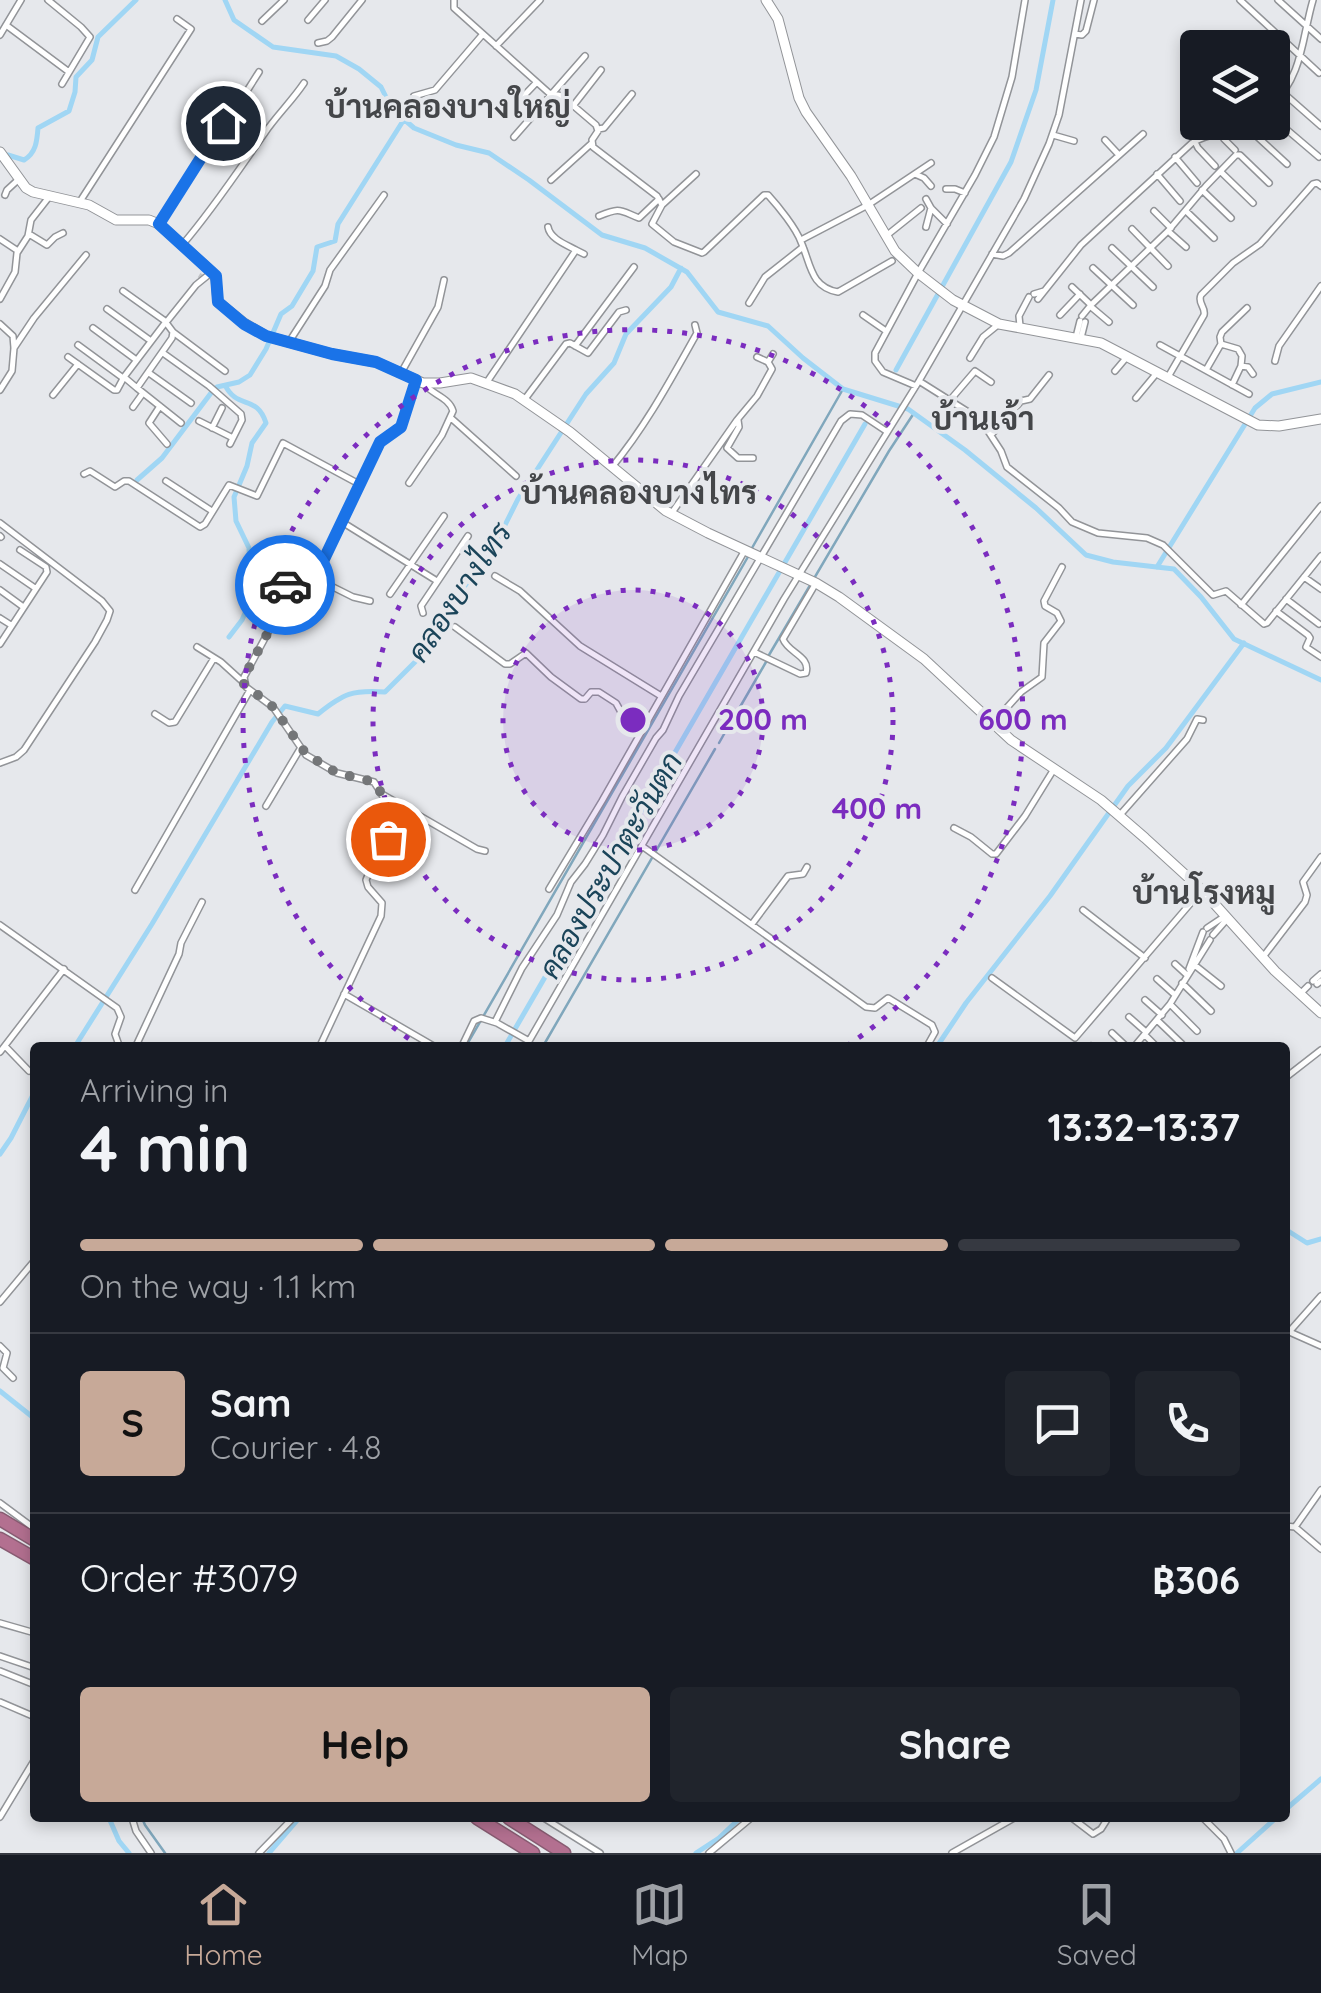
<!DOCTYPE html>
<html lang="en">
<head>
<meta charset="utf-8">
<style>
  body { margin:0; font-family:Quicksand,Sarabun,sans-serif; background:#20242c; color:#f1f3f6; height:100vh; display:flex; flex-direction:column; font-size:38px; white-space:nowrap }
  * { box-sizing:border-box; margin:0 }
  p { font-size:32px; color:#9ea1a6 }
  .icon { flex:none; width:55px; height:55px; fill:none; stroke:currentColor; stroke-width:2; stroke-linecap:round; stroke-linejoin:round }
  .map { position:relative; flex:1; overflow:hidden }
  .sheet { position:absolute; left:30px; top:1042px; width:1260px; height:780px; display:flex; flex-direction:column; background:#171b24; border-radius:10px; box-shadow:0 5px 15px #0003 }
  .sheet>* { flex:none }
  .fabs { position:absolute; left:1180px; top:30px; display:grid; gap:20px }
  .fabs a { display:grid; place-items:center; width:110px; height:110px; border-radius:10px; background:#171b24; box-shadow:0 5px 15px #0003; font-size:50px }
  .pin { position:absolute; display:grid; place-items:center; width:85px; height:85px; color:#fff; margin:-42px; border:5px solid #fff; border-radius:50%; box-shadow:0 2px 10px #0007 }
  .courier { position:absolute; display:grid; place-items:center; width:100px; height:100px; margin:-50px; border:8px solid #1a73e8; border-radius:50%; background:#fff; color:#222; box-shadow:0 2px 12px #0007 }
  .overview em { font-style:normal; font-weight:700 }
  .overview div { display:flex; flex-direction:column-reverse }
  .overview { display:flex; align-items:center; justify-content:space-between; height:170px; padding:0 50px }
  h1 { font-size:65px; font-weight:700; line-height:75px }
  .bar { display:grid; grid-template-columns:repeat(4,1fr); gap:15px 10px; align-content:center; height:120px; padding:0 50px }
  .bar i { height:12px; border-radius:8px; background:#363941 }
  .bar .active { background:#c7a998 }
  .bar p { grid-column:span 4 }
  .line { display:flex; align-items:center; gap:25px; padding:0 50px; border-top:2px solid #363941 }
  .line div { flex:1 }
  .round { display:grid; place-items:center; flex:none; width:105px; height:105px; border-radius:10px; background:#20242c }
  .button { display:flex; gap:20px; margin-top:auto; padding:20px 50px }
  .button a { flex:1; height:115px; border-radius:10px; background:#c7a998; color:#111; font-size:40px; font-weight:700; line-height:115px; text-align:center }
  .button a+a { background:#20242c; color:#f1f3f6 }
  .tab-bar { display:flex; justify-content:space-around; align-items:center; height:140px; border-top:2px solid #363941; background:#171b24; font-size:28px; color:#9ea1a6 }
  .tab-bar a { display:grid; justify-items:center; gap:5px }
  .tab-bar .active { color:#c7a998 }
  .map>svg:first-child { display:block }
</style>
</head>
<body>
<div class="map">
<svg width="1321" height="1853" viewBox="0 0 1321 1853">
  <rect width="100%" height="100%" fill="#e6e8ec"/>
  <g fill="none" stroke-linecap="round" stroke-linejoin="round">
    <!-- stream -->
    <path stroke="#80a7bc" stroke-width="2.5" d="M752 548 843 389
      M769 655 889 451 914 413
      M740 707 766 662
      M719 743 736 713
      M465 1048 749 555
      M542 1048 715 749
      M142 1818 145 1825 165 1853"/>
    <!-- canal -->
    <path stroke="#a0d6f4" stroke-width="5" d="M225 0 234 20 273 47 336 56 359 69 381 87 392 109 414 128 456 145 489 153 529 180 602 235 645 248 687 272 718 312 768 326 803 358 843 389 908 409 965 450 1036 508 1086 555 1113 562 1174 569 1201 597 1234 639 1321 680
      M3 156 8 155 24 160C36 153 37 141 38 128L69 111 75 92 76 77 92 60 98 37 136 0
      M896 370 1011 162 1036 90 1053 0
      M225 385C237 410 257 394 266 423L252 443 247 466 234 497 236 521 249 548 250 573 248 606 242 620 229 637
      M137 480 162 458 211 393 217 387 239 382 250 375 266 349 281 314 292 306 313 271 317 247 335 241 338 224 403 121
      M1157 567 1255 408 1272 394 1321 382
      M74 1048 152 924 272 722 285 706 318 714C344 693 352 690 385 692L423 654 443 617 499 537 518 499 586 394 614 363 626 334 671 287 681 268
      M504 1048 865 424
      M936 1048 966 1003 1050 896 1128 786 1166 748 1244 643
      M0 1154 11 1138 35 1091
      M1285 1229 1307 1243 1321 1239
      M0 1391 35 1419
      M1285 1810 1321 1779
      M109 1818 119 1841 129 1853
      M269 1853 299 1818
      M696 1853 719 1838 740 1818
      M1237 1853 1276 1818"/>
    <!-- street-tunnel -->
    <path stroke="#c3c5c8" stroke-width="5" stroke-dasharray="5 2.5" stroke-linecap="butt" d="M196 285 207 267"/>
    <!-- street casing -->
    <g stroke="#929498" stroke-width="8">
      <path id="street" d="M48 0 81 27 90 37 62 84
        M454 0V8L549 93 562 96 596 125 598 131 592 140 593 147 657 196 662 205 652 224 674 242 702 253 704 252 764 195H768C778 206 796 228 801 242 811 264 810 287 838 292L892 261
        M1240 0 1319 73
        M1278 0 1321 39
        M308 20 325 0
        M262 21 284 0
        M6 25 69 72
        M1075 34 1082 35 1086 31 1094 0
        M0 35 21 0
        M318 43 327 41 332 37 362 0
        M496 46 540 0
        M1272 83 1321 126
        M414 96 435 90 483 34
        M1272 105C1303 76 1302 37 1313 0
        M573 106 601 70
        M492 111 508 109 514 106 536 83
        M1272 117 1319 157
        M1248 125 1251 131 1287 164
        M598 129 604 128 632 94
        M1221 132 1224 139 1235 150
        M1053 135 1074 141
        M514 137 585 56
        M1105 140 1119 155
        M1195 142 1198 148 1215 166
        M1175 157 1197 183
        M1221 172 1253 203
        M915 174 924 178 931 186
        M1157 174 1180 201
        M551 180 592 143
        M946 189H955L965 193
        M1202 190 1231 218
        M5 195 7 190 19 179
        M926 199 931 208 947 224
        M79 203 191 29 177 19
        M662 205 696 174
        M1154 211 1171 228
        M1186 211 1214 238
        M599 216C621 207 619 210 639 218L659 199
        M159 224 224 120 233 113 259 72
        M548 227C550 239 567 245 576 250
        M926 227 931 208
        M1132 229 1168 266
        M1168 231 1186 247
        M29 234 47 245 55 237 63 233
        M886 236 921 208
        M0 239 18 251
        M801 240 868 205 931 163
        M183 244C213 209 238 171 264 134 276 116 292 101 304 83
        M1112 248 1153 287
        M992 254 1003 256 1009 253 1143 134
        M1093 268 1133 305
        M1072 287 1091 305
        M123 291 165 321
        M1034 294 1044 291
        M0 299 15 272 17 253 28 236 31 220 49 197
        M1038 299 1081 245 1192 143C1211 131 1233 134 1252 122
        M749 303 765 277 803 247
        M1090 306 1109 322
        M107 309 151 341
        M863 315 886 331
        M1060 315 1080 294
        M1082 316 1091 305 1168 231 1206 186 1236 155H1240L1269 183
        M168 320 196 285 212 272
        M165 323 124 377 137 388 172 338 173 332 167 324
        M0 324 13 336 14 348 12 371 0 390
        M1020 326 1019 316 1029 297
        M93 328 135 359
        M173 332 225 371
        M1076 337 1080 321
        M1081 338 1085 322
        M289 342 325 286 330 270 384 195
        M1221 344 1238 349 1242 356 1241 366
        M78 345 123 378
        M1160 345 1249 394
        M575 346 634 267
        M14 348 34 318 86 255
        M163 353 209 386 241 414 242 420 230 444
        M68 357 114 390H117L124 377
        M757 357 768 362
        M970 358 983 337 999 324
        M1275 361 1279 346 1321 286
        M1206 370 1221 344 1220 337 1222 332 1247 308
        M1115 371 1126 358
        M149 373 191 403
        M401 373 438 307 444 280
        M1168 377 1204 315C1206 307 1197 303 1201 295L1233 263 1260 244 1313 184 1317 183 1321 186
        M919 381 973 415 988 431 1001 451 1007 467 1059 508 1072 522 1098 533 1147 538 1163 545 1213 595 1226 591 1264 624 1267 623 1321 556
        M487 382 576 250 584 254
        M1232 385 1241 366 1248 367 1253 374
        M916 386 883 372 875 361V353L918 273 975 175 994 137 1012 77 1025 0
        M137 388 181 423
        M53 395 78 364
        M1136 398 1156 374
        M525 399 566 344 570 343 588 353 619 312 626 310
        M951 399 975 371 991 382
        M160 406 149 423 167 444
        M133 407 143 393
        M451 418 516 476
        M738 420 739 427 727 448 738 458H753
        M199 421 233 438
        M212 428 222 408
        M991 435 1021 401 1030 399 1049 375
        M612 467C646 426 671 379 697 333L695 325
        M84 474 90 471 115 487 124 481H129L200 527 205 524 229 485 257 496 283 443 359 484
        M166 481 212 511
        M409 483 442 435 453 411C449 397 431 394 423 383
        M671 514 737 420 757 396 772 369 768 362 773 354
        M342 522 437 581
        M0 523 102 601 110 611 107 620 95 642 24 750 16 757 0 763
        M0 536 1 537
        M0 564 35 588
        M495 576 520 591 580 646 661 696
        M1304 577 1321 589
        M315 578 353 597 370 601
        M0 590 22 606
        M390 594 444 516
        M1286 599 1319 624
        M1241 605 1321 506
        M1276 611 1308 635 1310 638 1306 647 1321 657
        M423 613 421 606 468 536
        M0 618 11 625
        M455 627 505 664H510L526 653 551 677 581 699H585L591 692H599L616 703 621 712 645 724
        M0 644 47 572 46 567 20 550
        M197 647 221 662 243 682
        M754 652 800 674 806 673C811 656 788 653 783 639L816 583
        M155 714 169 723 175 722 214 658
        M994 722 1021 692 1042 677 1044 643 1061 621 1057 613 1045 606 1044 601 1062 567
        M380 793 477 849 485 851
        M266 806 300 749
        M1119 816 1187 739 1197 719 1203 720
        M954 828 971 837 992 854H996L1025 816 1054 769
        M642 846 866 1007 875 1008 888 998 932 1025 935 1032 926 1048
        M549 889 602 801 745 550
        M135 890 250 690
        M1083 910 1145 958
        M752 924 788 876 803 874 807 867
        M0 925 117 1008 121 1017 115 1034 120 1048
        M1207 928 1225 916
        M1213 935 1228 918
        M1263 957 1305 902 1307 895 1303 882 1321 857
        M1192 963 1221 986
        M1175 964 1187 975
        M1189 969 1203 932
        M992 978 1075 1038 1202 890
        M1157 979 1175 995
        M1313 981 1321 974
        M1182 983 1211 1011
        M1317 984 1321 981
        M344 994 437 1048
        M1300 994 1308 986
        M1145 1000 1162 1015
        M1171 1005 1197 1031
        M1129 1017 1146 1032
        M1157 1020 1182 1044
        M495 1022 522 968 557 915 571 882 585 864 603 835 622 797 656 738 663 730 679 696 841 421 850 414 862 415 886 431
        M1112 1033 1128 1048
        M1145 1035 1158 1048
        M5 1046 29 1071
        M1091 1046 1093 1048
        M135 1048 179 954 181 943 202 902
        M319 1048 381 916 382 903 368 887 366 880C384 831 411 838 374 782L337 773 306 755 273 707 246 687 244 677 272 625 289 575 309 581 315 578 380 441 401 427 416 380
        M461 1048 474 1021 481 1018 497 1023 529 1041
        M525 1048 784 599 919 381 1024 199 1049 144 1059 115 1081 0
        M1133 1048 1170 1004 1210 940
        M0 1052 64 969
        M1285 1078 1321 1050
        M0 1302 35 1260
        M1285 1330 1321 1346
        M1289 1332 1321 1296
        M0 1346 7 1353 3 1368 13 1378
        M0 1503 35 1529
        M1285 1526 1295 1527 1321 1549
        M1295 1527 1321 1490
        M0 1623 35 1633
        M0 1656 35 1668
        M0 1671 35 1685
        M0 1702 35 1717
        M0 1817 35 1759
        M132 1818 136 1831 151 1853
        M544 1818 600 1853
        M1072 1818 1093 1834 1101 1829 1108 1818
        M1203 1818 1224 1839 1231 1853
        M259 1853 293 1818
        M709 1853 751 1818
        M952 1853 1014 1818"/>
    </g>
    <!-- secondary casing -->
    <g stroke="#929498" stroke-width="11">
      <path id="secondary" d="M766 0 778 19 799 98 806 112 851 176 895 251 918 273 953 300 999 324 1101 343 1258 425 1279 426 1321 419
        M0 152 26 188 33 192 89 205 116 220H149L159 224 212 272 216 279 218 302 244 323 266 336 332 354 376 362 423 383H440L471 378 515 394 570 432 666 511 708 533 816 583 839 597 924 659 1011 740 1101 800 1145 838 1202 890 1275 971 1321 1013"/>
    </g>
    <!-- highway casing -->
    <g stroke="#885c72" stroke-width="15">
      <path id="highway" d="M0 1519 35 1540
        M0 1539 35 1559
        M477 1818 533 1853
        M509 1818 564 1853"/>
    </g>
    <!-- street -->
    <use href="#street" stroke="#fff" stroke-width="5"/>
    <!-- secondary -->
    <use href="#secondary" stroke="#fff" stroke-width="9"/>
    <!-- highway -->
    <use href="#highway" stroke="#b37090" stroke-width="12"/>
  </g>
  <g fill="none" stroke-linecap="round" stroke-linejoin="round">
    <!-- done -->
    <path stroke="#747678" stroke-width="10" stroke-dasharray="0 18" d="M285 585 272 625 244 677V684L273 707 306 754 337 773 374 782C385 799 400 819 388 839"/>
    <!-- route -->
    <path stroke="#1a73e8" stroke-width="12" d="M223 123 159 224 216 276 218 302 244 324 266 336 332 354 376 362 416 380 401 427 380 442 315 578 309 581 288 575 285 585"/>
  </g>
  <!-- distance rings -->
  <circle cx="633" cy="720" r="130" fill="#7b2cbf" fill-opacity=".12"/>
  <g fill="none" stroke="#7b2cbf" stroke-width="5" stroke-dasharray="5 10">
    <circle cx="633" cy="720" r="130"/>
    <circle cx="633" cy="720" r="260"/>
    <path d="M421 1047A390 390 0 1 1 845 1047"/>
  </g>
  <g text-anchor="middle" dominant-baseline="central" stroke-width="8" stroke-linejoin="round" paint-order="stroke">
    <!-- water labels -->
    <g font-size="30" font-style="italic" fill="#1a4459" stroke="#e6e8ec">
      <text transform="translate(459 592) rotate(-56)">คลองบางไทร</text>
      <text transform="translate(610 865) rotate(-60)">คลองประปาตะวันตก</text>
    </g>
    <!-- quarter labels -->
    <g font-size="32" font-weight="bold" fill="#444649" stroke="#e6e8ec">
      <text x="448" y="106">บ้านคลองบางใหญ่</text>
      <text x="983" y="418">บ้านเจ้า</text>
      <text x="639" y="492">บ้านคลองบางไทร</text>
      <text x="1204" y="892">บ้านโรงหมู</text>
    </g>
  </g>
  <circle cx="633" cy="720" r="15" fill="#7b2cbf" stroke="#e6e8ec" stroke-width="5"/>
  <g font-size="30" text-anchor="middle" font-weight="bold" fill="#7b2cbf" stroke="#e6e8ec" stroke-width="8" stroke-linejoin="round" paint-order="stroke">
    <text x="763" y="730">200 m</text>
    <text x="1023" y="730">600 m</text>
    <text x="877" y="819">400 m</text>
  </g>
</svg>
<div class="fabs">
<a><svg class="icon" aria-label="layers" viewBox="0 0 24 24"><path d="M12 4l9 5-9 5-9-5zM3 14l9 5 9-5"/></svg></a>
</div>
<div class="pin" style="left:388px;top:839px;background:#ea580c"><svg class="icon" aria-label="bag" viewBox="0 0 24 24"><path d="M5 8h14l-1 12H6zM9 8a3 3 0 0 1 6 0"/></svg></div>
<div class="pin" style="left:223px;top:123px;background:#1f2937"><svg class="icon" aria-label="home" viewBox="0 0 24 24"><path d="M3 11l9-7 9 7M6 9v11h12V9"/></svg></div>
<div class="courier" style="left:285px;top:585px"><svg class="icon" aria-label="car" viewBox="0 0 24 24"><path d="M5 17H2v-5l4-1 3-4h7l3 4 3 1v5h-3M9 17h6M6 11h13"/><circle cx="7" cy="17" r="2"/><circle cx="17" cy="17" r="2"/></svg></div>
<section class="sheet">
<div class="overview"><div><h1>4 min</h1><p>Arriving in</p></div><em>13:32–13:37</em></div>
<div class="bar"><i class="active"></i><i class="active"></i><i class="active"></i><i></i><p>On the way · 1.1 km</p></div>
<div class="line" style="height:180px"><b class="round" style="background:#c7a998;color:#111">S</b><div><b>Sam</b><p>Courier · 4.8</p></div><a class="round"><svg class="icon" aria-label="chat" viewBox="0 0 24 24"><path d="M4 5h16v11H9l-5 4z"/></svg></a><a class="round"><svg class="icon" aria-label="phone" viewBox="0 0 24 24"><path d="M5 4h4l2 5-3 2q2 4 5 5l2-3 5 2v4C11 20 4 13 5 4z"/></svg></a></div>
<div class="line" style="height:130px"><div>Order #3079</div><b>฿306</b></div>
<div class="button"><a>Help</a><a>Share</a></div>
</section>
</div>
<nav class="tab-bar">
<a class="active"><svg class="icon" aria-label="home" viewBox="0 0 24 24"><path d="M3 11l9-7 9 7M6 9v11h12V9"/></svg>Home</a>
<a><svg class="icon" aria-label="map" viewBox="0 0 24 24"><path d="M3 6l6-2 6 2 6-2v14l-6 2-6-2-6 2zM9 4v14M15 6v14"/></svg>Map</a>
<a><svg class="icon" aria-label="saved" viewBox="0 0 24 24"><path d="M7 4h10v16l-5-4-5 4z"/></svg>Saved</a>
</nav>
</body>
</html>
